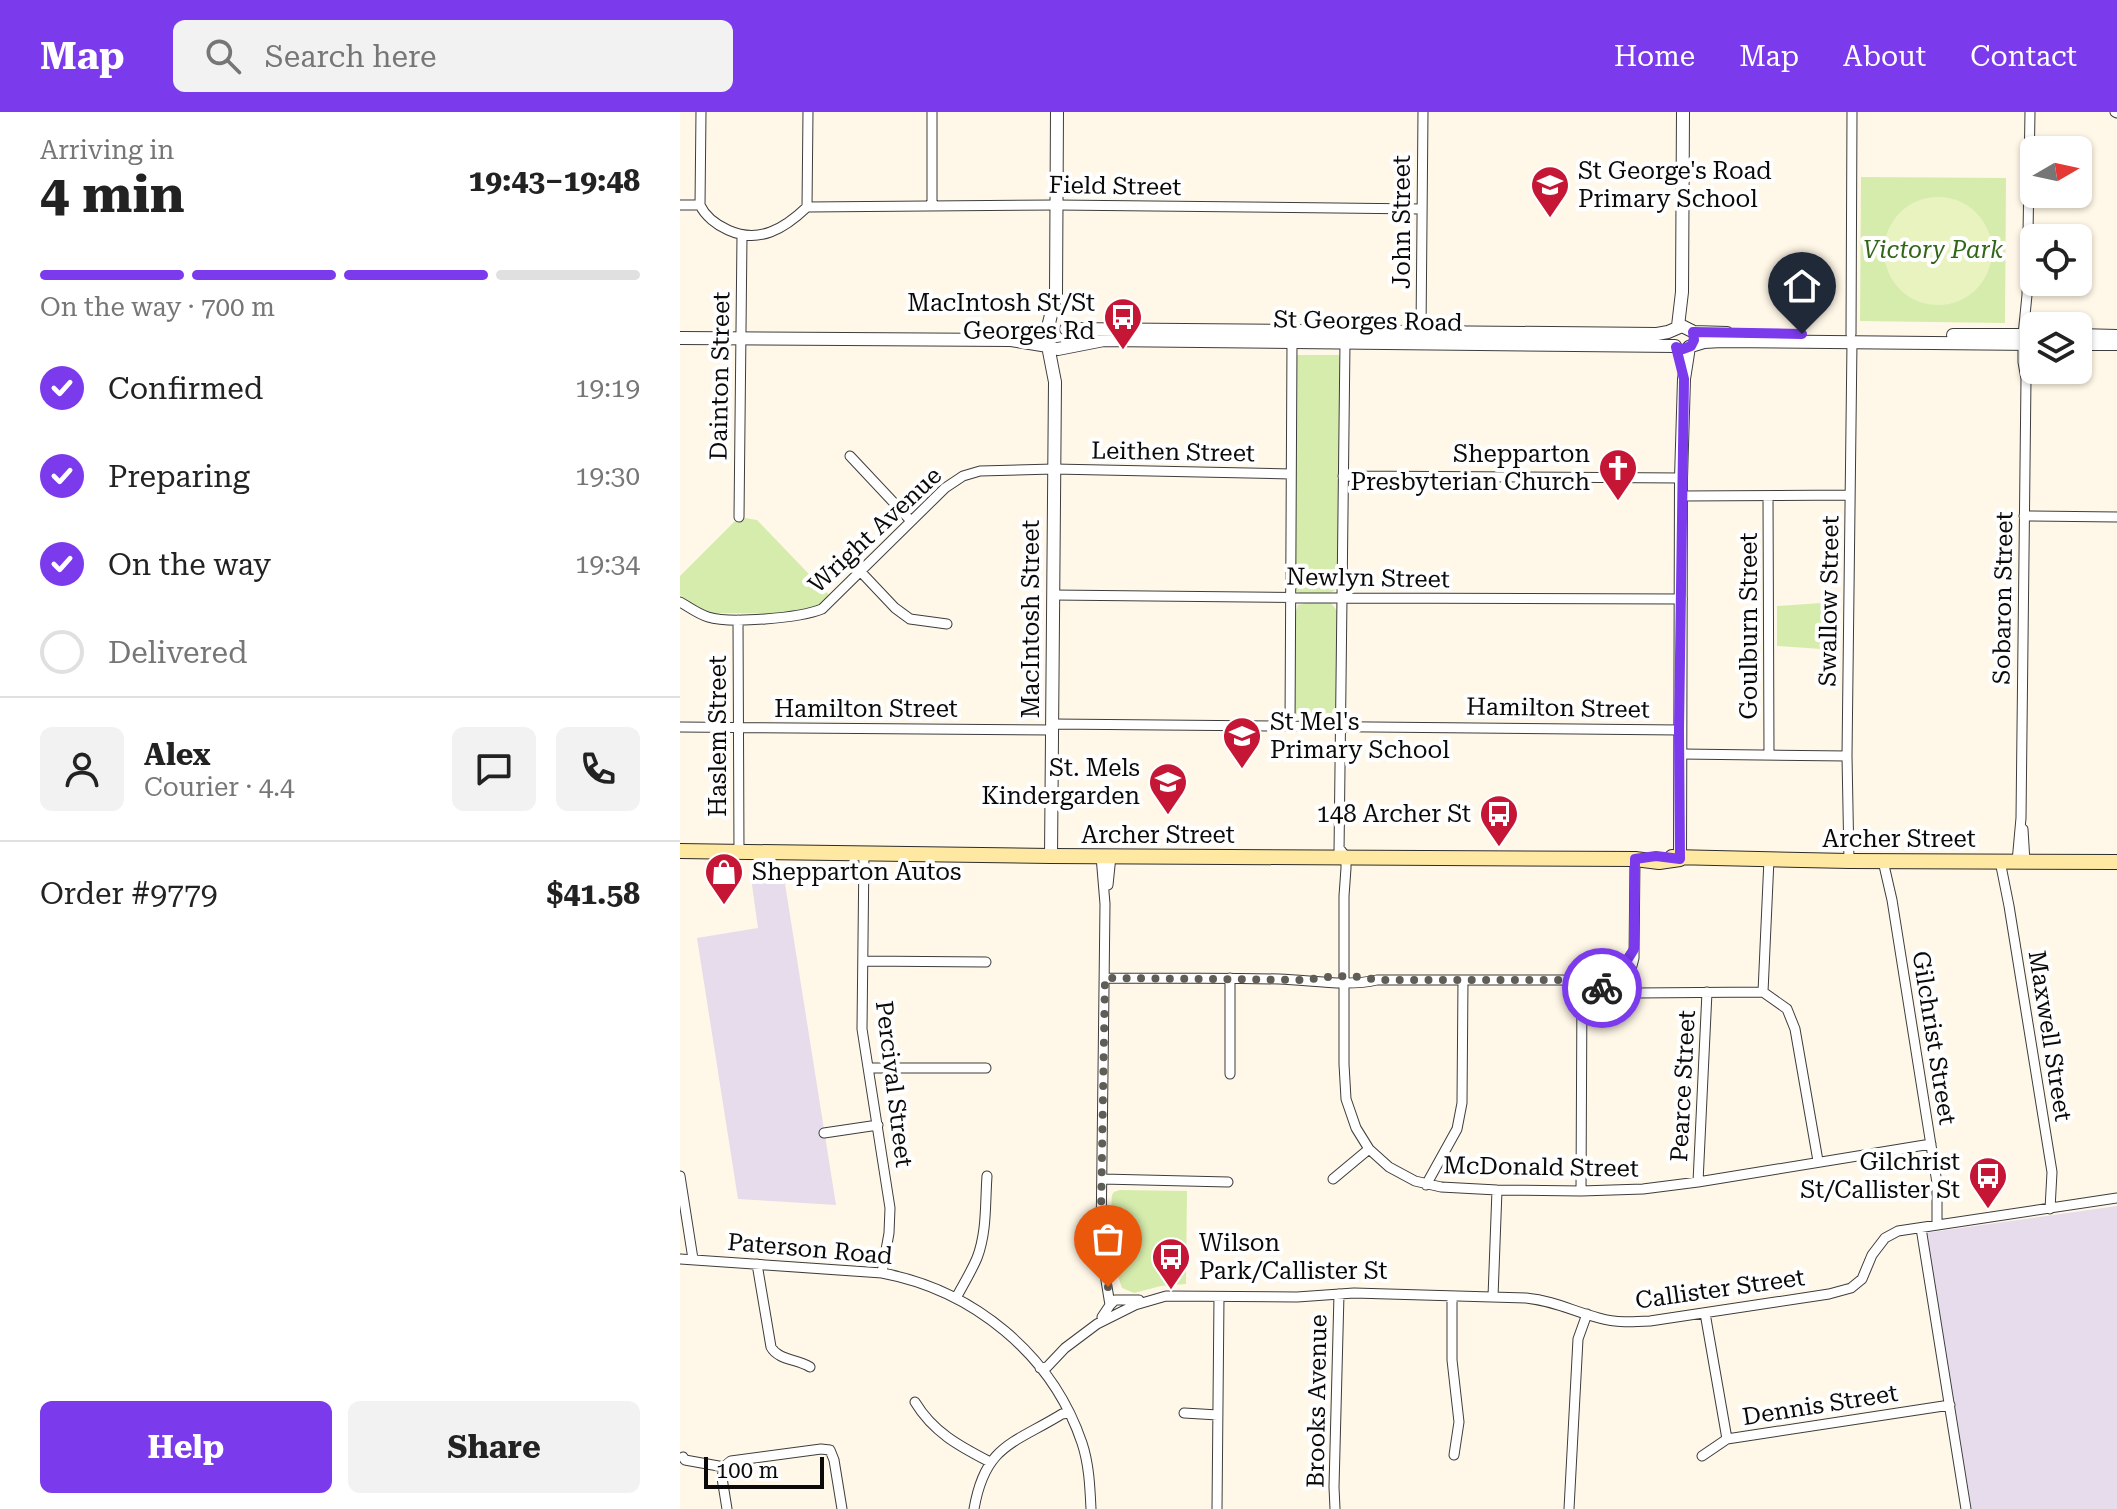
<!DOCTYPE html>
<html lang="en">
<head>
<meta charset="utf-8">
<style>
  body { margin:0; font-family:"Roboto Serif",serif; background:#f2f2f2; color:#222; height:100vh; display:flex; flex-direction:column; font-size:30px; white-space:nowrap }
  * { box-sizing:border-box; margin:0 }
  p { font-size:26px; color:#767676 }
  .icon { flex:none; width:44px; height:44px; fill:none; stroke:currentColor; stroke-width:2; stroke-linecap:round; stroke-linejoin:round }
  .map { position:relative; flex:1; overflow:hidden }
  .sheet { display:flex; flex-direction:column; background:#fff; width:680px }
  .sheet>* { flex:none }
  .needle { width:52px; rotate:81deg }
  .buttons { position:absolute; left:1340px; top:24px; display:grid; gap:16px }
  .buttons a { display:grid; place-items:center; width:72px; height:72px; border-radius:12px; background:#fff; box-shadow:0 2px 6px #0004; font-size:40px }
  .scale { position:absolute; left:24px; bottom:20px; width:120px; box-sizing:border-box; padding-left:8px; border:4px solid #0a0a0a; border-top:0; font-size:22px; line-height:28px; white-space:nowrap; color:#0a0a0a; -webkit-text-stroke:6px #fff; paint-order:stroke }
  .pin { position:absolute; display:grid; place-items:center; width:68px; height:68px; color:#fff; margin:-82px -34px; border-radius:50% 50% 50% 0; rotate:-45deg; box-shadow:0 0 8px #0007 }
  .pin .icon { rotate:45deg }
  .courier { position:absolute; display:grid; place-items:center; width:80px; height:80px; margin:-40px; border:6px solid #7c3aed; border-radius:50%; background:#fff; color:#222; box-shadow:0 2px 10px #0007 }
  .overview em { font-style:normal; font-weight:700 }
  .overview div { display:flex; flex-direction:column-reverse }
  .overview { display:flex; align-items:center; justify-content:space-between; height:136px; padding:0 40px }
  h1 { font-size:52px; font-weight:700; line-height:60px }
  .bar { display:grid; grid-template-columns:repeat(4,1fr); gap:12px 8px; align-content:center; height:96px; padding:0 40px }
  .bar i { height:10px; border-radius:6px; background:#e0e0e0 }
  .bar .active { background:#7c3aed }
  .bar p { grid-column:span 4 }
  .line { display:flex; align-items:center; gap:20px; padding:0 40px; border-top:2px solid #e0e0e0 }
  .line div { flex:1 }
  .round { display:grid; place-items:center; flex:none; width:84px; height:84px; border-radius:12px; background:#f2f2f2 }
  ol { padding:0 40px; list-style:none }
  li { display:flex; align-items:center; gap:24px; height:88px }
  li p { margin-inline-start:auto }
  li .icon { padding:8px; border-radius:50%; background:#7c3aed; color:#fff; stroke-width:4 }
  li:last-child { color:#767676 }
  li i { width:44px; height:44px; border:4px solid #e0e0e0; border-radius:50% }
  .action { display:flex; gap:16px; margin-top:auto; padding:16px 40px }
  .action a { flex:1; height:92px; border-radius:12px; background:#7c3aed; color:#fff; font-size:32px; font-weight:700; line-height:92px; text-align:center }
  .action a+a { background:#f2f2f2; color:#222 }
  header { display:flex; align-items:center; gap:48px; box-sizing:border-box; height:112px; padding:0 40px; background:#7c3aed; color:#fff }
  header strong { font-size:38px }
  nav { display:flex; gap:44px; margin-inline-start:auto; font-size:28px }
  .search { width:560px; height:72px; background:#f2f2f2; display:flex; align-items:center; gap:20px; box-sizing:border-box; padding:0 28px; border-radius:12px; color:#767676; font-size:30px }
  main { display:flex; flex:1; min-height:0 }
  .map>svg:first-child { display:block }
</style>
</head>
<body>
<header>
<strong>Map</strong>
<div class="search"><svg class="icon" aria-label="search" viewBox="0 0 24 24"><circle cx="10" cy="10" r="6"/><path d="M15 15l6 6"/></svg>Search here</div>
<nav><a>Home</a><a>Map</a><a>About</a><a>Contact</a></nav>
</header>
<main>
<section class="sheet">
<div class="overview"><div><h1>4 min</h1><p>Arriving in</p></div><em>19:43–19:48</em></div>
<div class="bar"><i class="active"></i><i class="active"></i><i class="active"></i><i></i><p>On the way · 700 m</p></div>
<ol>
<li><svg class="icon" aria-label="check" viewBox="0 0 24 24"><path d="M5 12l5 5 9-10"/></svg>Confirmed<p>19:19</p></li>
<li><svg class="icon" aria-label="check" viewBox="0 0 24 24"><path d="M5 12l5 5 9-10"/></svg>Preparing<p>19:30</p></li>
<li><svg class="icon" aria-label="check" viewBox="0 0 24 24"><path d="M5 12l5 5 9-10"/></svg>On the way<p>19:34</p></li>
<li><i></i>Delivered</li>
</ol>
<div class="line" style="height:144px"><a class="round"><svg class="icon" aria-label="person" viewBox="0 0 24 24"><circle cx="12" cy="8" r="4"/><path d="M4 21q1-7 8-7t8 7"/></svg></a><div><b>Alex</b><p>Courier · 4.4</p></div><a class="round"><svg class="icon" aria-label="chat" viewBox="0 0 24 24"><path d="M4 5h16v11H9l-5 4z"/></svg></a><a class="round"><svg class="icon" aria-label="phone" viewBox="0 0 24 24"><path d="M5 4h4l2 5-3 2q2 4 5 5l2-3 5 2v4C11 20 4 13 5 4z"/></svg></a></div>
<div class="line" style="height:104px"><div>Order #9779</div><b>$41.58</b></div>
<div class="action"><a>Help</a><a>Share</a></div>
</section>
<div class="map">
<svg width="1437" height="1397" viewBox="0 0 1437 1397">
  <rect width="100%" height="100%" fill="#fff7e7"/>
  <!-- industrial -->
  <path fill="#e7dceb" d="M74 753H102L156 1093 58 1087 17 826 78 816 72 773Z
    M1437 1094V1397H1290L1245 1121Z"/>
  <!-- green -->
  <path fill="#d6ecad" d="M1181 65 1326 66 1325 211 1180 209Z
    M617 243H659L660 246 658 472 654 479 650 481H620L614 478Z
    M59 405 77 408 151 485 124 502 25 501 0 483V464Z
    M1156 490V538L1097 534V494Z
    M627 491H651L658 500 657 601C648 613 623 613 614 600L615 502 618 493Z
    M440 1078 507 1079 506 1172 481 1174 454 1181 442 1176C431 1146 429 1115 432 1083L434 1080Z"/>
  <!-- pitch -->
  <path fill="#e8f3c0" d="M1204 139a54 54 0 1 1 108 0a54 54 0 1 1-108 0Z"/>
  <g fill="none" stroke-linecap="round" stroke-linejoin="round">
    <!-- minor casing -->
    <g stroke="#3d3d3d" stroke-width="11">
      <path id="minor" d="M1435 0 1437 1
        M0 93H20C25 104 37 113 48 118 79 132 104 117 127 95L128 0
        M20 93 21 0
        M252 93V0
        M127 95 377 93 742 97
        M741 219 743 0
        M1171 222 1172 0
        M1343 223 1347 183 1350 0
        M1347 260 1350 232
        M170 344 231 409
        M663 364 1001 366
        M1001 384 1170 383
        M1088 384 1089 643
        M1344 404 1437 405
        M59 405 62 124
        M180 459 215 496 230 507 267 512
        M373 483 662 486 1002 487
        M0 490C9 495 18 502 28 505 50 512 120 506 142 497L265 376 283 364 300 359 374 357 611 362
        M58 508 59 739
        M372 612 999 618
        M610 614 612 230
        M0 615 372 618
        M1001 642 1167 644
        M1343 717 1345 750
        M659 736 666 745V756L664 784V952L666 987 676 1016 689 1037 709 1055 735 1069 761 1075 817 1078 901 1079 963 1077 1018 1070 1251 1032
        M184 740 182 917 210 1096 209 1121 202 1161
        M659 741 665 230
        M421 744 425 792 421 1128 423 1150 430 1193 422 1205
        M1169 749 1167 644 1172 230
        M1203 749 1212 788 1257 1071V1113
        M1320 749 1329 794 1372 1060 1370 1097
        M1337 750 1341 706 1346 267 1343 250V232
        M428 773 431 744
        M183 849 306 850
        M425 866C483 866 541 866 599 867 632 868 665 875 697 868H882L956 881 1083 880 1107 897 1115 917 1138 1049
        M550 866V962
        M929 877 951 843
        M945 880 954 846 955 747
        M1083 880 1089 747
        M189 956H306
        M144 1021 198 1013
        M0 1064 13 1147
        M422 1067 548 1070
        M653 1067 689 1037
        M1018 1070 1027 880
        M746 1073 777 1017 782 991 783 868
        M901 1079 902 871
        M1241 1116 1286 1397
        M0 1147 202 1161C293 1178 372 1242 402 1331 409 1352 410 1375 411 1397
        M77 1152 91 1235C98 1248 117 1247 130 1255
        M772 1184V1248L779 1310 774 1343
        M813 1185 817 1078
        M276 1186C283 1173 291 1160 297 1146 307 1120 305 1092 307 1064
        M430 1193 435 1188H459
        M1025 1201 1047 1327
        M360 1256 367 1255 385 1236 417 1212 455 1193 486 1184 617 1185 674 1181 846 1186C875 1189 892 1199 919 1206 936 1211 953 1210 970 1209L1149 1182 1171 1176 1182 1167 1192 1143 1205 1126 1218 1119 1437 1086
        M235 1290C253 1320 279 1334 310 1350
        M504 1301 538 1303
        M1022 1344 1047 1327 1270 1293
        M3 1345 5 1348 44 1355 51 1349 141 1337 150 1338 154 1348 162 1397
        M44 1355 42 1366 47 1397
        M294 1397C305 1333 333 1332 382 1302L389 1301
        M537 1397 539 1185
        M655 1397 654 1375 659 1182
        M889 1397 898 1227 907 1202"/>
    </g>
    <!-- tertiary casing -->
    <g stroke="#3d3d3d" stroke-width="14">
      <path id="tertiary" d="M998 214 1002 180 1003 0
        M368 215 376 183 377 0
        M367 217C361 227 366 236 378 237L424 228 995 234
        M386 217 977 222 988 220 1002 214 1012 219
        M1013 220 1047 221
        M1273 223H1354
        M1398 223 1437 224
        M0 226 331 228 368 234
        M1398 232H1437
        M368 234 375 270 371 744
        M1011 234 1024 230 1042 229 1354 232
        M1000 747 1001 366 1004 267 1009 235"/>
    </g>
    <!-- secondary casing -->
    <g stroke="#2c2c2c" stroke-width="16">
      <path id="secondary" d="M0 739 371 744 955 747 979 750 1000 747
        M992 745 1169 749 1437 750"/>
    </g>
    <!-- minor -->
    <use href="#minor" stroke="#fff" stroke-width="9"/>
    <!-- tertiary -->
    <use href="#tertiary" stroke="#fff" stroke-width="12"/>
    <!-- secondary -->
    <use href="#secondary" stroke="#ffe9a2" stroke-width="14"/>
  </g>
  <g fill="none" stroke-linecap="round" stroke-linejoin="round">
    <!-- done -->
    <path stroke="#605d57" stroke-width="8" stroke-dasharray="0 14.4" d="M428 1175 423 1150 421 1101 425 866 628 868C651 863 675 863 697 868H882L922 876"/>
    <!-- route -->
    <path stroke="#7c3aed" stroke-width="10" d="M922 876 929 877 954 837 955 747 976 744 1000 747 999 618 1004 267 996 235 1003 237 1011 234 1014 228 1013 220 1122 222"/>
  </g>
  <!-- icons -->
  <defs>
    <g id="school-pin" transform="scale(2)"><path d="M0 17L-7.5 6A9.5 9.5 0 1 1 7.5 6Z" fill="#c51735" stroke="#fff"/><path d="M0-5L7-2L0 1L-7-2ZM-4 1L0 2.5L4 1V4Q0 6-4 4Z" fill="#fff"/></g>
    <g id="bus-pin" transform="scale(2)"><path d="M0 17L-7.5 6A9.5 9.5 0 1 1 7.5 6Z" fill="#c51735" stroke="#fff"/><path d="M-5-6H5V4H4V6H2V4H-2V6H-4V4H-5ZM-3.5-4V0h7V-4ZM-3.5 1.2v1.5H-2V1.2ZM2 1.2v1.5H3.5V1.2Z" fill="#fff"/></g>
    <g id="church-pin" transform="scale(2)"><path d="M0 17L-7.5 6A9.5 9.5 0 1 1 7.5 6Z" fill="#c51735" stroke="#fff"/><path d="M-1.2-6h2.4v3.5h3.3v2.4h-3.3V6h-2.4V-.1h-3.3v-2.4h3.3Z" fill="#fff"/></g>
    <g id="shop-pin" transform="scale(2)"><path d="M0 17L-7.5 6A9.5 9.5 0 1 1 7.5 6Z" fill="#c51735" stroke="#fff"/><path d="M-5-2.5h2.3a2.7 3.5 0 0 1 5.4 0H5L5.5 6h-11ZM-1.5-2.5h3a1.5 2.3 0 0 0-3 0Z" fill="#fff"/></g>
  </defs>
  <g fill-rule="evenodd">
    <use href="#school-pin" x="870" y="73"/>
    <use href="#bus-pin" x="443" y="205"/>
    <use href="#church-pin" x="938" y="356"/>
    <use href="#school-pin" x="562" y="624"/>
    <use href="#school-pin" x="488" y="670"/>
    <use href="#bus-pin" x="819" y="702"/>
    <use href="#shop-pin" x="44" y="760"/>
    <use href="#bus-pin" x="1308" y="1064"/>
    <use href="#bus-pin" x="491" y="1145"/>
  </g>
  <g text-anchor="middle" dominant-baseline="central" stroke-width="8" stroke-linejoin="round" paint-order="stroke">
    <!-- poi labels -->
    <g font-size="24" fill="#0a0a0a" stroke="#fff" text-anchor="end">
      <text x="898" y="59" text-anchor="start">St George's Road<tspan x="898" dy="28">Primary School</tspan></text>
      <text x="415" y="191">MacIntosh St/St<tspan x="415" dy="28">Georges Rd</tspan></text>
      <text x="910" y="342">Shepparton<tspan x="910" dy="28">Presbyterian Church</tspan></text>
      <text x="590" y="610" text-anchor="start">St Mel's<tspan x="590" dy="28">Primary School</tspan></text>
      <text x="460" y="656">St. Mels<tspan x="460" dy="28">Kindergarden</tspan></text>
      <text x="791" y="702">148 Archer St</text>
      <text x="72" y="760" text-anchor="start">Shepparton Autos</text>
      <text x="1280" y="1050">Gilchrist<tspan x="1280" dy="28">St/Callister St</tspan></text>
      <text x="519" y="1131" text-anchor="start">Wilson<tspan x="519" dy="28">Park/Callister St</tspan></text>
    </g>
    <!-- street labels -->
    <g font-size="24" fill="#0a0a0a" stroke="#fff">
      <text transform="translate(435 74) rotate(1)">Field Street</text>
      <text transform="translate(722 110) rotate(-90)">John Street</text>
      <text transform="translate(688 209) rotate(1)">St Georges Road</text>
      <text transform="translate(40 264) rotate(-89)">Dainton Street</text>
      <text transform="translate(493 340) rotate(1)">Leithen Street</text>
      <text transform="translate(195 418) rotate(-43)">Wright Avenue</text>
      <text transform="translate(688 466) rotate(1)">Newlyn Street</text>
      <text transform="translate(1323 486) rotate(-89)">Sobaron Street</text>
      <text transform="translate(1149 489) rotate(-89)">Swallow Street</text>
      <text transform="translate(351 507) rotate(-90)">MacIntosh Street</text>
      <text transform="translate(1069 514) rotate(-90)">Goulburn Street</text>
      <text transform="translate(878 596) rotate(1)">Hamilton Street</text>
      <text x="186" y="597">Hamilton Street</text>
      <text transform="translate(38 624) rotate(-90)">Haslem Street</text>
      <text x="478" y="723">Archer Street</text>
      <text x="1219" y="727">Archer Street</text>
      <text transform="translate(1370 924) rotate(81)">Maxwell Street</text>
      <text transform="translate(1254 926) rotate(81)">Gilchrist Street</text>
      <text transform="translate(214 972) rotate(83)">Percival Street</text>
      <text transform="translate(1003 974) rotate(-87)">Pearce Street</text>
      <text transform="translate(861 1055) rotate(1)">McDonald Street</text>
      <text transform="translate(130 1137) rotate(5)">Paterson Road</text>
      <text transform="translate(1040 1177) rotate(-8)">Callister Street</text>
      <text transform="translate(637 1289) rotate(-89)">Brooks Avenue</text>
      <text transform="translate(1140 1293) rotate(-9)">Dennis Street</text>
    </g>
    <!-- park labels -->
    <g font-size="24" font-style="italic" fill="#306616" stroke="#fff">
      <text x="1253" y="138">Victory Park</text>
    </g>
  </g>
</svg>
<div class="buttons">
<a><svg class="needle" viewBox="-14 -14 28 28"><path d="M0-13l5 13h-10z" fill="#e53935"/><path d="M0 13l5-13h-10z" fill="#767676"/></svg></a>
<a><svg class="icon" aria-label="locate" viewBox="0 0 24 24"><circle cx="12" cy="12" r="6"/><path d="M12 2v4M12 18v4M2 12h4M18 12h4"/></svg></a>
<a><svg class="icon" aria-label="layers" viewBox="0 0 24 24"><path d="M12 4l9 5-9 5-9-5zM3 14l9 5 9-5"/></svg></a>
</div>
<div class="scale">100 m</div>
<div class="pin" style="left:428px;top:1175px;background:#ea580c"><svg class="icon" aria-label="bag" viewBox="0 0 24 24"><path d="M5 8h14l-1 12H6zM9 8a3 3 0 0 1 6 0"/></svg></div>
<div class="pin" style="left:1122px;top:222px;background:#1f2937"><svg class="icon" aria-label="home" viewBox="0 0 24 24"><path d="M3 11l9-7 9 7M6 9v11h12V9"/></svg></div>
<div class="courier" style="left:922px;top:876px"><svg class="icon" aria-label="bike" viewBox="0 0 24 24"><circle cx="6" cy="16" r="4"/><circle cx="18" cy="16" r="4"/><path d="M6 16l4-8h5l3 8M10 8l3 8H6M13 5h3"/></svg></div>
</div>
</main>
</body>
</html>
